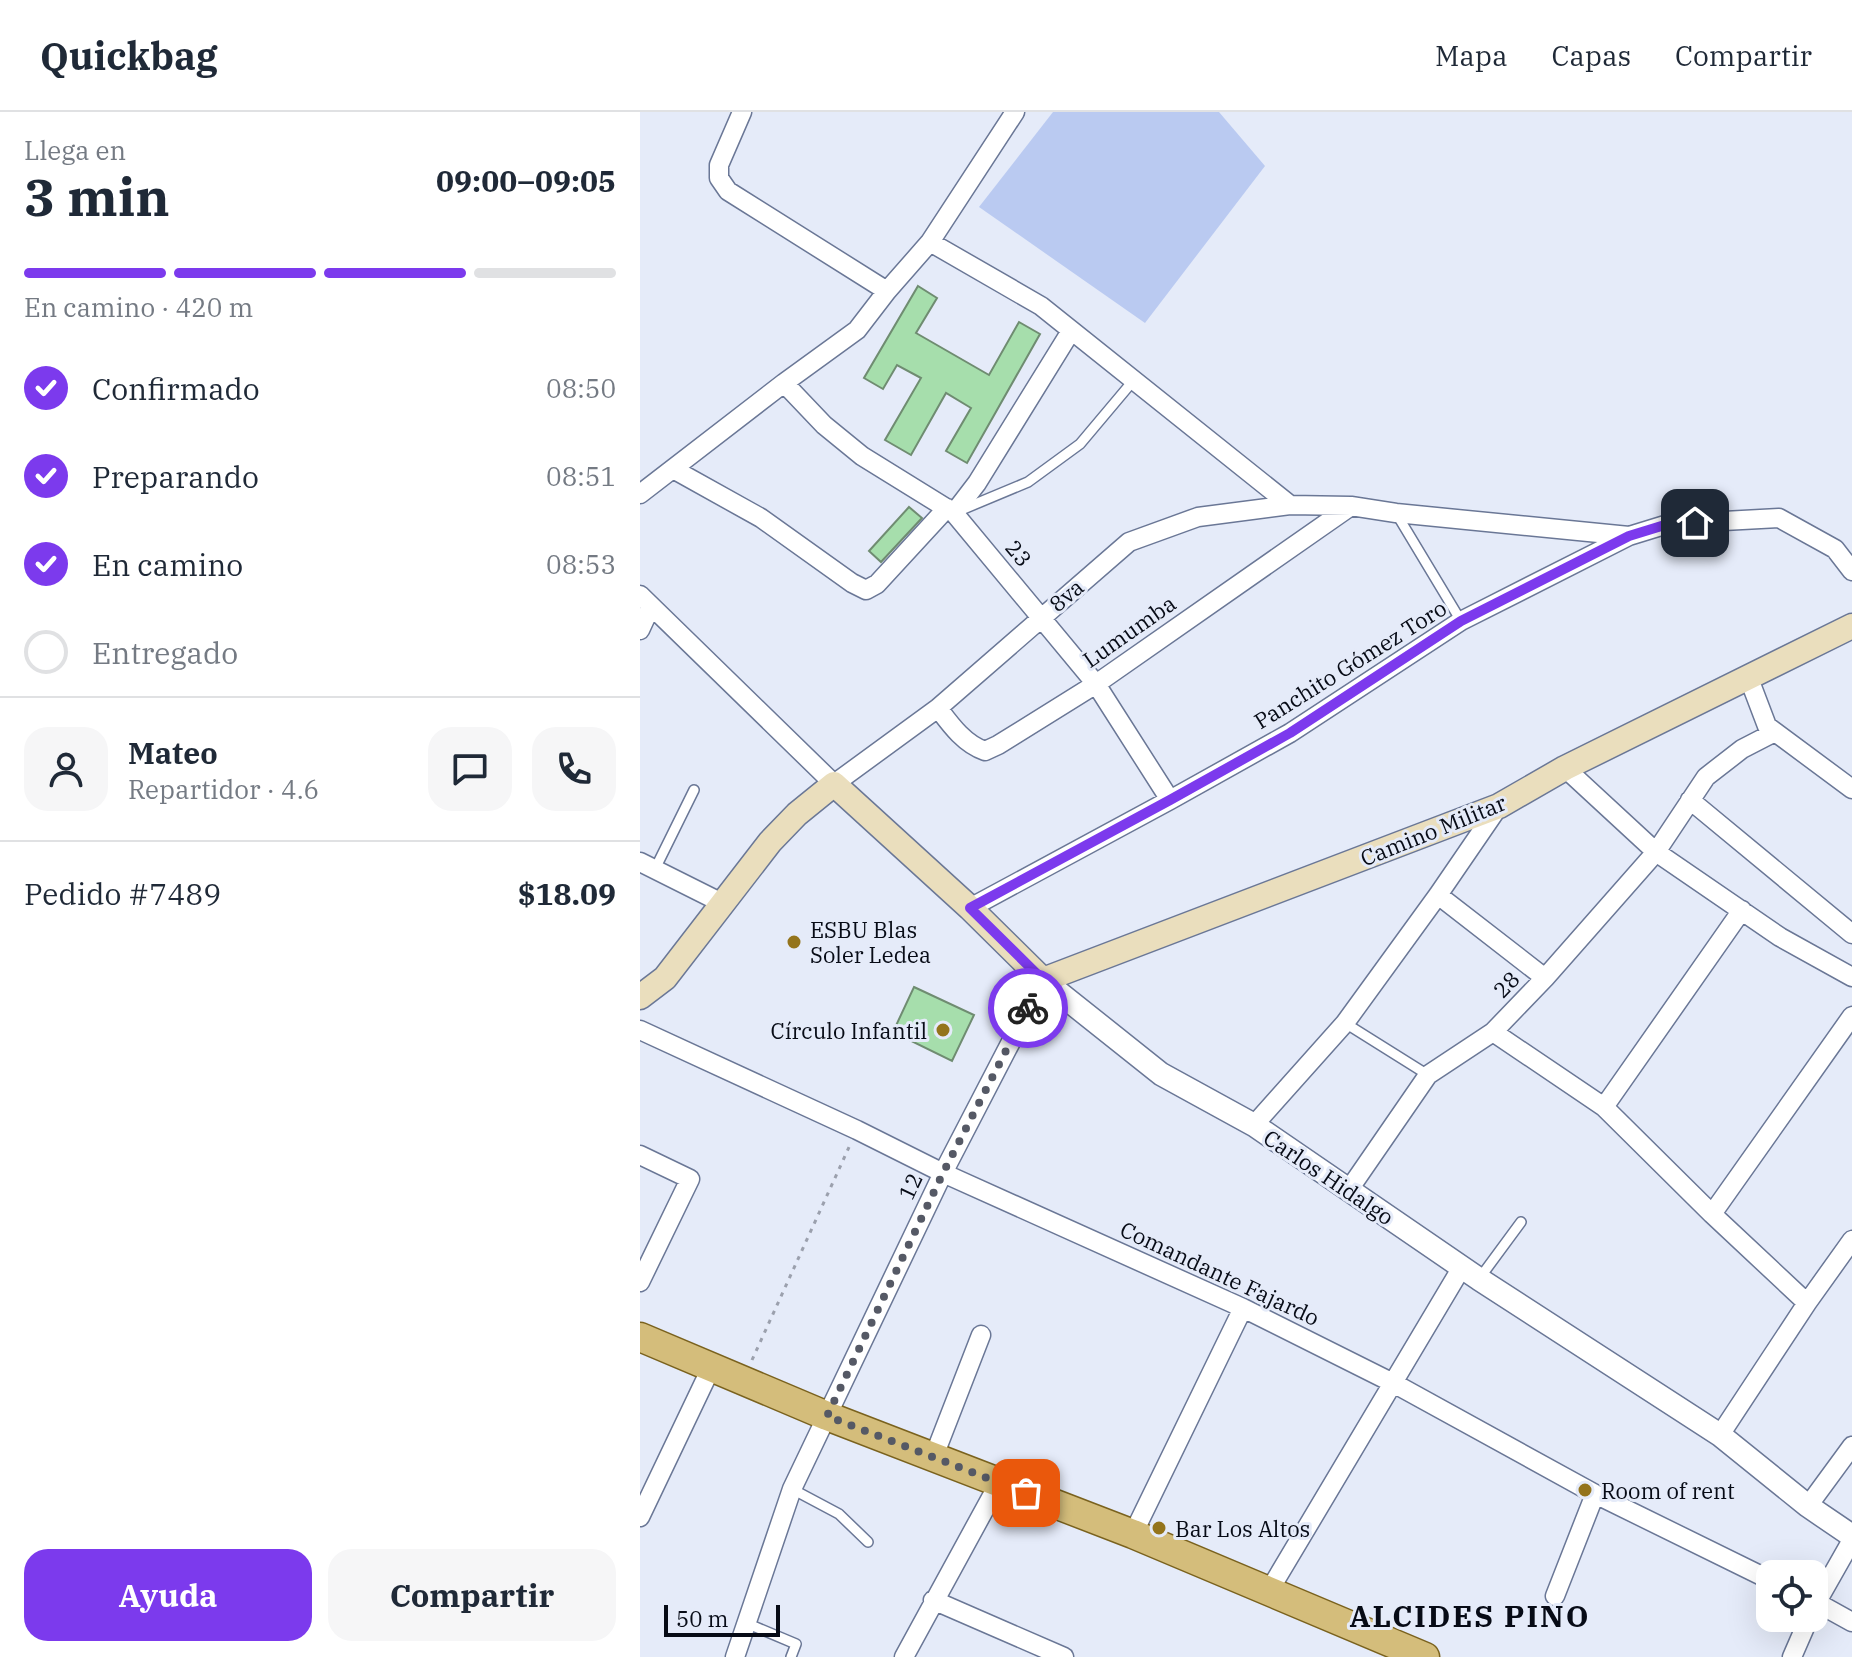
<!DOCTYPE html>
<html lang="es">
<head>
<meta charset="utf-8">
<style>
  body { margin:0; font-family:"IBM Plex Serif",serif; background:#f6f6f7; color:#1f2937; height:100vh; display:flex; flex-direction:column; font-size:30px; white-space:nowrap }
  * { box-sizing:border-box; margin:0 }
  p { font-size:26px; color:#747a83 }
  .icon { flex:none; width:44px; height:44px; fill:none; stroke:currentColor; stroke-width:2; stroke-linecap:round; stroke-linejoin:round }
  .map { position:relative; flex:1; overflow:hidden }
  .panel { display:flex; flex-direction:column; background:#fff; width:640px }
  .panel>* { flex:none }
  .fabs { position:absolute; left:1116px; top:1448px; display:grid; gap:16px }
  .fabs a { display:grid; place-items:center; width:72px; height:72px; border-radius:16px; background:#fff; box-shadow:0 8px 32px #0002; font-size:40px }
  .scale { position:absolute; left:24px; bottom:20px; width:116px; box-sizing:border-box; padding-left:8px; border:4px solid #070b16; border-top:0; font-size:22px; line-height:28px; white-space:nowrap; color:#070b16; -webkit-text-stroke:6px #e5ebf9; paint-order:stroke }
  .pin { position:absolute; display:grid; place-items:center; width:68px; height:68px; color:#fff; margin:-34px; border-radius:16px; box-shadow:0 4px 12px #0006 }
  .courier { position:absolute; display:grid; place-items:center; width:80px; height:80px; margin:-40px; border:6px solid #7c3aed; border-radius:50%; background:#fff; color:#222; box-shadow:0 2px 10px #0007 }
  .summary em { font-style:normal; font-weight:800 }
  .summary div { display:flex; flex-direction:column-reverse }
  .summary { display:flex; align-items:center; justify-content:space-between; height:136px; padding:0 24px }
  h1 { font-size:52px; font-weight:800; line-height:60px }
  .bar { display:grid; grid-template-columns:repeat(4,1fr); gap:12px 8px; align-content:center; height:96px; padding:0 24px }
  .bar i { height:10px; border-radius:6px; background:#e0e1e3 }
  .bar .selected { background:#7c3aed }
  .bar p { grid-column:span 4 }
  .line { display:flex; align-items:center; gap:20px; padding:0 24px; border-top:2px solid #e0e1e3 }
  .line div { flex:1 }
  .round { display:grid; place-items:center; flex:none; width:84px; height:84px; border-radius:24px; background:#f6f6f7 }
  ol { padding:0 24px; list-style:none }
  li { display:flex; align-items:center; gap:24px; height:88px }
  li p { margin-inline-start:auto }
  li .icon { padding:8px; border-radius:50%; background:#7c3aed; color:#fff; stroke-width:4 }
  li:last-child { color:#747a83 }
  li i { width:44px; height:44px; border:4px solid #e0e1e3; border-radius:50% }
  .action { display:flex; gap:16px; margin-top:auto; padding:16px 24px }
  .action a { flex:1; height:92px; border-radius:24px; background:#7c3aed; color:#fff; font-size:32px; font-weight:800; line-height:92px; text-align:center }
  .action a+a { background:#f6f6f7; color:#1f2937 }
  header { display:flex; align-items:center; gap:48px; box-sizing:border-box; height:112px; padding:0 40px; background:#fff; border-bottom:2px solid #e0e1e3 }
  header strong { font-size:38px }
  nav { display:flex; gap:44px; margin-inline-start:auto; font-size:28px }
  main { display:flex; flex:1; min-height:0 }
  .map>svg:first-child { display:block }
</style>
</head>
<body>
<header>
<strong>Quickbag</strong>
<nav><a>Mapa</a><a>Capas</a><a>Compartir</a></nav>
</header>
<main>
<section class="panel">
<div class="summary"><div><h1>3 min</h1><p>Llega en</p></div><em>09:00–09:05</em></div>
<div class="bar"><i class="selected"></i><i class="selected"></i><i class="selected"></i><i></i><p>En camino · 420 m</p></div>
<ol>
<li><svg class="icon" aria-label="check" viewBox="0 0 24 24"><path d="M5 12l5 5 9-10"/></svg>Confirmado<p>08:50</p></li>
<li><svg class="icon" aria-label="check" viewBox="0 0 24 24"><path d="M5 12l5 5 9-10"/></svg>Preparando<p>08:51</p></li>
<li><svg class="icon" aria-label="check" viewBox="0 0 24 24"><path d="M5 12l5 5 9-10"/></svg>En camino<p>08:53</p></li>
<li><i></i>Entregado</li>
</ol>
<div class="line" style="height:144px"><a class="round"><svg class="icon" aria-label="person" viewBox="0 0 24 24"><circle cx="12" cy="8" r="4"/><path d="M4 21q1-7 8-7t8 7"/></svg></a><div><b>Mateo</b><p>Repartidor · 4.6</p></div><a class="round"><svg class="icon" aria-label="chat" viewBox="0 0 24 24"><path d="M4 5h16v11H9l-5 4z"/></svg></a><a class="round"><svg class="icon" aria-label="phone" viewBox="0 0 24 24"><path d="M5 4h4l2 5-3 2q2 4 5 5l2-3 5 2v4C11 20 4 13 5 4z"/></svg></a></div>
<div class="line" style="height:104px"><div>Pedido #7489</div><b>$18.09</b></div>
<div class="action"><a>Ayuda</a><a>Compartir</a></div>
</section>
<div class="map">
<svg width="1212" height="1545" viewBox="0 0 1212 1545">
  <rect width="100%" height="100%" fill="#e5ebf9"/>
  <!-- green -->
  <path fill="#bacaf1" d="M413 0H579L625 54 505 211 339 95Z"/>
  <!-- building -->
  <path fill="#a6deac" stroke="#6f8c71" stroke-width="2" d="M278 174 297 186 276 221 349 263 379 210 400 222 327 351 306 339 331 296 306 281 271 343 245 328 281 266 257 253 243 277 224 266Z
    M269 395 282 406 241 450 229 439Z
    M274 875 334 903 312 949 253 920Z"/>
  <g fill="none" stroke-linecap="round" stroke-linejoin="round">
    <!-- service casing -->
    <g stroke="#6a7796" stroke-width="12">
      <path id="service" d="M321 398 388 370 440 332 493 269
        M756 401 821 509
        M15 757 54 678
        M705 911 788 963
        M839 1167 881 1110
        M152 1377 199 1402 228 1430
        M106 1511 156 1532 151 1545"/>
    </g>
    <!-- minor casing -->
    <g stroke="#6a7796" stroke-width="21">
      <path id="minor" d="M102 0 79 53V66L88 79 247 179
        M290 130 401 194 650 393
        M144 271 184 313 222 344 314 401 456 572 530 688
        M33 357 121 406 212 471 226 478 237 472 307 396
        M0 382 144 271 217 218 247 179 290 130 375 0
        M314 401 337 371 431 219
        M0 483 194 672 298 596 489 430 558 405 650 393 711 394 756 401 989 424
        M0 518 11 494
        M1108 564 1127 614 1212 677
        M298 596C310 612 324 632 345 639L358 633 456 572 711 394
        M925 656 1016 740 1140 825 1212 865
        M1050 688 1212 822
        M0 750 82 791
        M798 783 905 866
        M330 796 530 688 650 621 821 509 989 424 1028 412 1139 406 1195 437 1212 459
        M0 918 217 1018 303 1061 603 1196 755 1272 955 1382 1130 1468
        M853 920 964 995 1072 1102 1167 1191
        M964 995 1102 798
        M614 1013 705 911 798 783 859 694
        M708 1079 788 963 853 920 905 866 1016 740 1066 665 1102 637 1135 620
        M1072 1102 1212 904
        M0 1170 50 1067 0 1043
        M1080 1323 1167 1191 1212 1128
        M294 1344 341 1223
        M1168 1394 1212 1334
        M0 1405 71 1256
        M493 1422 603 1196
        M629 1479 822 1155
        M915 1484 955 1382
        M293 1488 424 1545
        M1174 1489 1212 1510
        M1174 1495 1212 1428
        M95 1545 152 1377 303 1061 403 868
        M264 1545 359 1371
        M1152 1545 1169 1506"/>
    </g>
    <!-- tertiary casing -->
    <g stroke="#6a7796" stroke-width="25">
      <path id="tertiary" d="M403 868 521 962 614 1013 839 1167 1080 1323 1168 1394 1212 1424"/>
    </g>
    <!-- secondary casing -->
    <g stroke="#6a7796" stroke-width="27">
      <path id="secondary" d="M0 885 25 866 130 730 157 702 194 672 330 796 403 868 859 694 925 656 1212 514"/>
    </g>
    <!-- primary casing -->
    <g stroke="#7a621e" stroke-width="31">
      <path id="primary" d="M0 1225 187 1304 493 1422 785 1545"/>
    </g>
    <!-- path -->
    <path stroke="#9ba0ad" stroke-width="3" stroke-dasharray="4 6" stroke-linecap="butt" d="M112 1248 210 1033"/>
    <!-- service -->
    <use href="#service" stroke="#fff" stroke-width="9"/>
    <!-- minor -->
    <use href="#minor" stroke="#fff" stroke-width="18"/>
    <!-- tertiary -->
    <use href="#tertiary" stroke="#fff" stroke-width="22"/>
    <!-- secondary -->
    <use href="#secondary" stroke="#eadebd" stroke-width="24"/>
    <!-- primary -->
    <use href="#primary" stroke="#d4bd7b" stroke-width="28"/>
  </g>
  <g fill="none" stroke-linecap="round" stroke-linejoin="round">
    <!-- done -->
    <path stroke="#555965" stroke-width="8" stroke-dasharray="0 14.4" d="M386 1381 187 1304 303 1061 388 896"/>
    <!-- route -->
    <path stroke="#7c3aed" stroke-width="10" d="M388 896 403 868 330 796 530 688 650 621 821 509 989 424 1028 412 1055 411"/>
  </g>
  <!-- markers -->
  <g fill="#94741c" stroke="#e5ebf9" stroke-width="3">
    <circle cx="154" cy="830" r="8"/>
    <circle cx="303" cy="918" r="8"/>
    <circle cx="945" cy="1378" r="8"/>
    <circle cx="519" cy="1416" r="8"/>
  </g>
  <g text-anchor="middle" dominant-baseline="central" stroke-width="6" stroke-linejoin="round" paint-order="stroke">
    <!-- street labels -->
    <g font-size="22" fill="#070b16" stroke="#e5ebf9">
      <text transform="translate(379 441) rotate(50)">23</text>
      <text transform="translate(426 483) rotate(-40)">8va</text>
      <text transform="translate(489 519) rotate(-35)">Lumumba</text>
      <text transform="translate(710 552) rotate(-32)">Panchito Gómez Toro</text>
      <text transform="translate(793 718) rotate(-22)">Camino Militar</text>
      <text transform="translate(866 872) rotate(-46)">28</text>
      <text transform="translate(689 1065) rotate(34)">Carlos Hidalgo</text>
      <text transform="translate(270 1074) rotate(-65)">12</text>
      <text transform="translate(580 1161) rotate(25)">Comandante Fajardo</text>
    </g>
    <!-- poi labels -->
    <g font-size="22" fill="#070b16" stroke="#e5ebf9" text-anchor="start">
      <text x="170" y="817">ESBU Blas<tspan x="170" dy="25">Soler Ledea</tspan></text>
      <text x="287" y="918" text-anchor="end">Círculo Infantil</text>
      <text x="961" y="1378">Room of rent</text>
      <text x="535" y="1416">Bar Los Altos</text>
    </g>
    <!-- district labels -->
    <g font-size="30" font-weight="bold" letter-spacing="2" fill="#070b16" stroke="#e5ebf9">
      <text x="830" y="1503">ALCIDES PINO</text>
    </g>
  </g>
</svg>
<div class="fabs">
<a><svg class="icon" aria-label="locate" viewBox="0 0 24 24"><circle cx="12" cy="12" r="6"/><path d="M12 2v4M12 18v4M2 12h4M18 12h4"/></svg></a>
</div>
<div class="scale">50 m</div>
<div class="pin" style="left:386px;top:1381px;background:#ea580c"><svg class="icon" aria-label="bag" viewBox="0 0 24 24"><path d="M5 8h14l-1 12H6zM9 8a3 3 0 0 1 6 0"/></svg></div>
<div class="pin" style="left:1055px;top:411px;background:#1f2937"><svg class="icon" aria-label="home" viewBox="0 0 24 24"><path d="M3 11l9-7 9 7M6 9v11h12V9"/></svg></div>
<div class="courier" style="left:388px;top:896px"><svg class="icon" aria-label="bike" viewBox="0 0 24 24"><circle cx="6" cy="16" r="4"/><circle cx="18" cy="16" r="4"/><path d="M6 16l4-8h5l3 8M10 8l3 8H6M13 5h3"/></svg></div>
</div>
</main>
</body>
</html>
